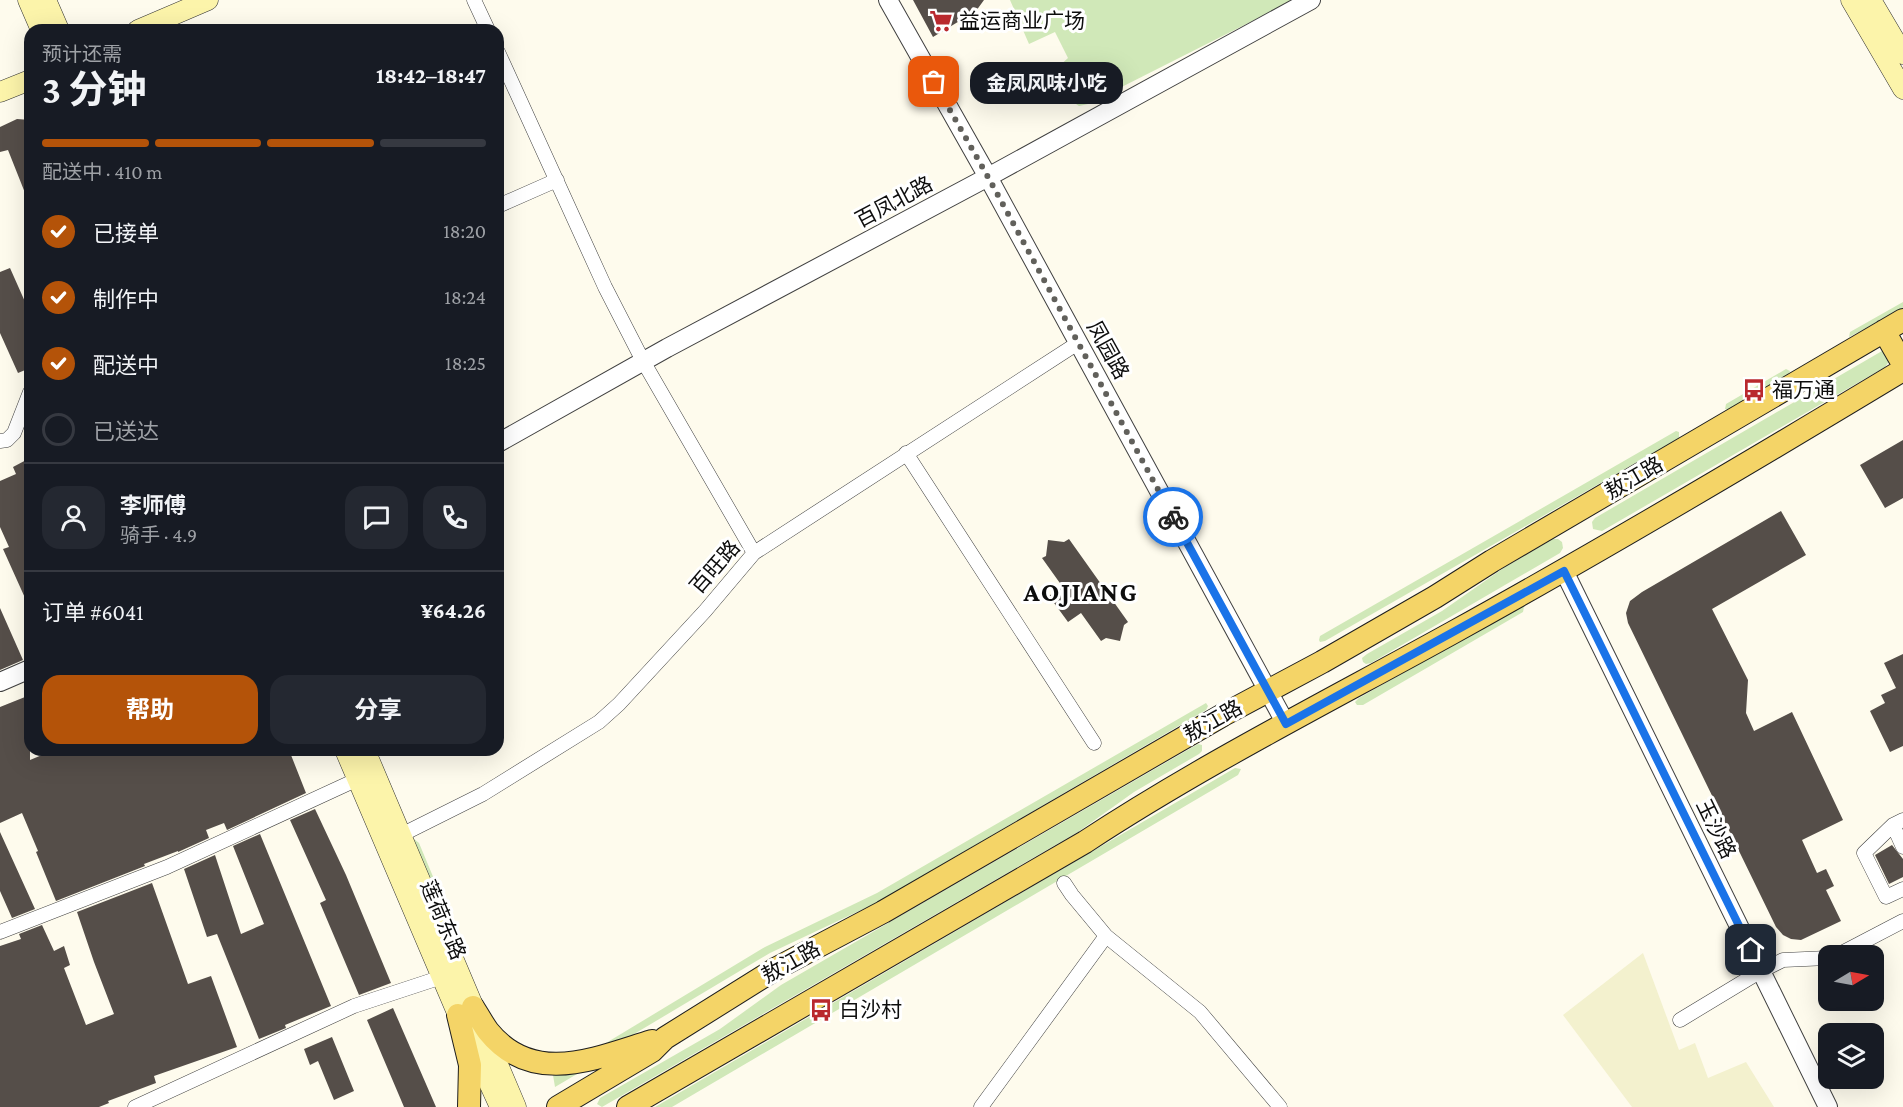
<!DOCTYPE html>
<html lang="zh">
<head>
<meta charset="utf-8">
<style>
  body { margin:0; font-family:"Crimson Pro","Noto Sans SC",serif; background:#242831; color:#f1f3f6; height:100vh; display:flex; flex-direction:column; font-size:22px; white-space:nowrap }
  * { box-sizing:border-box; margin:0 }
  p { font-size:20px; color:#9ea1a6 }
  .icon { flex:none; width:33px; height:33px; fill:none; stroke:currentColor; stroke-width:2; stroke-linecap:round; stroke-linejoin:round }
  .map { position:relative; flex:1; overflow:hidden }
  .side { position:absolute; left:24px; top:24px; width:480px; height:732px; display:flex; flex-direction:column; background:#171b24; border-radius:18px; box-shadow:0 6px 24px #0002 }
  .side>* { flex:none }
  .needle { width:39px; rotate:80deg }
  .buttons { position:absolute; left:1818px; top:945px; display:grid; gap:12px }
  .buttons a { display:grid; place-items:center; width:66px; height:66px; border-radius:12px; background:#171b24; box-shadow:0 6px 24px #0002; font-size:30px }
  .pin { position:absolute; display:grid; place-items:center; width:51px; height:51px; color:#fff; margin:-26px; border-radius:12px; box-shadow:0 3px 9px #0006 }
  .courier { position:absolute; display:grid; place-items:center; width:60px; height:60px; margin:-30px; border:4px solid #1a73e8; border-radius:50%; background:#fff; color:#222; box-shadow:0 2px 8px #0007 }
  .bubble { position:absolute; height:42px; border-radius:18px; background:#171b24; box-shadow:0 6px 24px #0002; font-size:20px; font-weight:700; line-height:42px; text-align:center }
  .summary em { font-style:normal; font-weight:700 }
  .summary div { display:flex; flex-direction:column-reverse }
  .summary { display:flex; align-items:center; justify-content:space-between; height:102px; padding:0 18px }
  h1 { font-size:39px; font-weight:700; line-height:45px }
  .bar { display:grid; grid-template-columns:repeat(4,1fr); gap:9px 6px; align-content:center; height:72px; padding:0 18px }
  .bar i { height:8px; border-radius:4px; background:#363941 }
  .bar .current { background:#b45309 }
  .bar p { grid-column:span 4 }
  .line { display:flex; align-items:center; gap:15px; padding:0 18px; border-top:2px solid #363941 }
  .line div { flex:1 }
  .round { display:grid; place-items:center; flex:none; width:63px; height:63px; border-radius:18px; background:#242831 }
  ol { padding:0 18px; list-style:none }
  li { display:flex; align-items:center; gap:18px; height:66px }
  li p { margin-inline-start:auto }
  li .icon { padding:6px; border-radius:50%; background:#b45309; color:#fff; stroke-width:4 }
  li:last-child { color:#9ea1a6 }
  li i { width:33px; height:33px; border:3px solid #363941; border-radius:50% }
  .action { display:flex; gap:12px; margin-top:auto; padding:12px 18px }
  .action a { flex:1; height:69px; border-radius:18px; background:#b45309; color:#fff; font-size:24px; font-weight:700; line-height:69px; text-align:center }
  .action a+a { background:#242831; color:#f1f3f6 }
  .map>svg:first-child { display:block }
</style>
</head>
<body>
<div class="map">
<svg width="1903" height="1107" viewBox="0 0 1903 1107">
  <rect width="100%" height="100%" fill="#fefbed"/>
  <!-- farmland -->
  <path fill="#f3f1ce" d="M1643 953 1679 1050 1695 1043 1708 1078 1746 1062 1774 1107H1632L1563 1015Z"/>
  <!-- green -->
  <path fill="#d0e8b8" d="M1010 0H1294L1088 104 1079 106 1073 102 1057 68 1068 58 1055 32 1029 44Z
    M1903 302V309L1849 337 1850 332Z
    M1882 351 1886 352 1890 360 1885 367 1602 531 1593 529 1592 522 1595 518Z
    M1786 369 1790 371 1789 374 1730 410 1725 409 1726 404Z
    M1676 431 1679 432V438L1325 641 1320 642 1319 640 1320 636Z
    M1553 539H1558L1562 542 1563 548 1560 553 1371 663 1366 664 1363 662 1362 658 1367 654 1442 611 1505 567Z
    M1520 606 1524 607 1523 612 1363 705H1357L1355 702 1359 698Z
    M1206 703 1208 706 1206 710 876 903 770 953 609 1049 606 1047V1043L765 947 877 893Z
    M1198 744 1202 745V751L1199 754 1134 792 1078 832 602 1107 597 1104 600 1098 720 1029 781 985Z
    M1235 768 1241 769 1238 775 672 1107H655Z
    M414 839 419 843 464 951V957L461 959 412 844Z
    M552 1069 577 1070V1074L555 1087Z"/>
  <!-- building -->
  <path fill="#554e49" d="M913 0H984L976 11 933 37Z
    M17 119 30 120 29 203 8 150 0 152V127Z
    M10 268 30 313V368L18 373 0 333V272Z
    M1903 440V498L1885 508 1860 465Z
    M30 458V609L3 549 9 547 0 527V481L16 474 13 467Z
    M1781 511 1806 555 1712 609 1748 680 1746 713 1754 731 1792 712 1843 820 1802 840 1817 873 1826 869 1834 886 1826 890 1841 921 1801 940 1791 939 1783 935 1776 927 1628 623 1626 613 1630 601 1642 592Z
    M1069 539 1128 622 1124 625 1120 641 1106 638 1101 641 1081 613 1068 622 1049 596 1062 586 1042 558 1046 556 1048 540 1064 542Z
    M0 608 23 660 0 670Z
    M1903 654V746L1890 752 1870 711 1885 703 1881 695 1896 688 1884 663Z
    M30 695V760L54 750H289L306 793 227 830 224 823 206 830 209 838 178 852V851L144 864 145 866 56 901 36 852 38 851 22 813 0 823V707Z
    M315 809 346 875 391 983 359 995 320 903 326 900 290 820Z
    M0 832 35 909 12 918 0 891Z
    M260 834 331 1006 285 1025 286 1028 259 1039 217 934 207 937 184 869 215 855 241 934 264 924 233 846Z
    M1892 845 1903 859V877L1889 884 1875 855Z
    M152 883 188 984 211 976 237 1047 154 1076 156 1083 108 1101 109 1103 99 1107H0V946L21 939 19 934 42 925 54 951 64 946 70 965 64 968 86 1025 114 1014 94 962 77 912Z
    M393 1008 436 1107H404L367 1020Z
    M332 1037 354 1091 334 1100 318 1061 310 1065 304 1049Z"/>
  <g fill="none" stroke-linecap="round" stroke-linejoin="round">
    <!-- minor casing -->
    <g stroke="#404040" stroke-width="15">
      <path id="minor" d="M474 0 488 30
        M498 52 605 287 643 361 754 553
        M498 206 557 180
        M0 441 7 440 14 433 30 392
        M906 453 1094 743
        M1903 820 1893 825 1864 853 1886 897 1903 889
        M1893 825 1903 847
        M401 835 483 794 599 722 619 704 705 611 754 553 1078 343
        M1064 883 1072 895 1106 936 1200 1012 1280 1107
        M0 932 167 867 358 779
        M1836 956 1903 921
        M1680 1020 1761 971 1783 960 1828 958
        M135 1107 354 1006 442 977
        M981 1107 1106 936"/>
    </g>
    <!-- tertiary casing -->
    <g stroke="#404040" stroke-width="20">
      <path id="tertiary" d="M888 0 988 177 1286 724
        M498 443 667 348 988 177 1311 0
        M1564 571 1828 1107
        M0 682 30 669"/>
    </g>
    <!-- secondary casing -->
    <g stroke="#2f2f2f" stroke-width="21">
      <path id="secondary" d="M28 0 41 30
        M46 0 59 30
        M1851 0 1903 89
        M1871 0 1903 54
        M138 30 208 0
        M0 92 30 80
        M345 750 458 1015 500 1107
        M365 750 516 1107"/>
    </g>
    <!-- primary casing -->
    <g stroke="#1e1e1e" stroke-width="24">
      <path id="primary" d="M1884 331 1903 364
        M473 1007C478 1015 483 1024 488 1031 533 1087 596 1058 652 1041
        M458 1015 470 1065 469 1107
        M558 1107 652 1051 665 1038 777 968 883 912 1223 715 1322 662 1435 597 1492 561 1903 320
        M628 1107 1085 842C1202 765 1329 701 1452 633 1604 549 1754 460 1903 370"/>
    </g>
    <!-- minor -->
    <use href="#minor" stroke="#fff" stroke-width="14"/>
    <!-- tertiary -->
    <use href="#tertiary" stroke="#fff" stroke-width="18"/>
    <!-- secondary -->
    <use href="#secondary" stroke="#fcf4aa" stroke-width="20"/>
    <!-- primary -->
    <use href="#primary" stroke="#f4d467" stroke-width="22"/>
  </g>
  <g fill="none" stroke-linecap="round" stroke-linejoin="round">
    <!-- done -->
    <path stroke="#61605b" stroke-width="6" stroke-dasharray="0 10.8" d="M934 82 988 177 1173 517"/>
    <!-- route -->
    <path stroke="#1a73e8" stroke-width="8" d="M1173 517 1286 724 1564 571 1751 950"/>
  </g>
  <!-- icons -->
  <defs>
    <g id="supermarket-bare" transform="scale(1.8)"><path d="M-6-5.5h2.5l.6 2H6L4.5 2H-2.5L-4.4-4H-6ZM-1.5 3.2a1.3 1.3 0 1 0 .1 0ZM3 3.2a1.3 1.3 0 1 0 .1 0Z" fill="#b9292e" stroke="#fff" stroke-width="2.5" paint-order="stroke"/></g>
    <g id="bus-bare" transform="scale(1.8)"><path d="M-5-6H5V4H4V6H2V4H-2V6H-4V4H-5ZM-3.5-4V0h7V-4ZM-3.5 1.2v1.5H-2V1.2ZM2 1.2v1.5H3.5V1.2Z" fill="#b9292e" stroke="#fff" stroke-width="2.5" paint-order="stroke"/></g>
  </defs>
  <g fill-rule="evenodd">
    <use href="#supermarket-bare" x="941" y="21"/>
    <use href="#bus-bare" x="1754" y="390"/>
    <use href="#bus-bare" x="821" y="1010"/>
  </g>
  <g text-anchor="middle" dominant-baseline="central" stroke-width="6" stroke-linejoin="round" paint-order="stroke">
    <!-- poi labels -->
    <g font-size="21" fill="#0d0d0d" stroke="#fff" text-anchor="start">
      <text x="959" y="21">益运商业广场</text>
      <text x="1772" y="390">福万通</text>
      <text x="839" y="1010">白沙村</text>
    </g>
    <!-- street labels -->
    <g font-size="21" fill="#0d0d0d" stroke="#fff">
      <text transform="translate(894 202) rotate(-28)">百凤北路</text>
      <text transform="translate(1108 350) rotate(61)">凤园路</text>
      <text transform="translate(1634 478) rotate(-30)">敖江路</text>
      <text transform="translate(715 567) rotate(-49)">百旺路</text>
      <text transform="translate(1213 721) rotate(-29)">敖江路</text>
      <text transform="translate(1716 829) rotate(64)">玉沙路</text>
      <text transform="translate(443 920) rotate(67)">莲荷东路</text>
      <text transform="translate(791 962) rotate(-29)">敖江路</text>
    </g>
    <!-- district labels -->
    <g font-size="27" font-weight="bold" letter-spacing="1.5" fill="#0d0d0d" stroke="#fff">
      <text x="1081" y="592">AOJIANG</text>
    </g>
  </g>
</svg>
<div class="buttons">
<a><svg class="needle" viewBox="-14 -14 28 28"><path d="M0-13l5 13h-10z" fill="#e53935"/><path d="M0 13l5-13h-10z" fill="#9ea1a6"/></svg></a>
<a><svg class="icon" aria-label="layers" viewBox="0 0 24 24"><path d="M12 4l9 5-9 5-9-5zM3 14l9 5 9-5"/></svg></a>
</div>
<div class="pin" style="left:934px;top:82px;background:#ea580c"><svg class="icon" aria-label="bag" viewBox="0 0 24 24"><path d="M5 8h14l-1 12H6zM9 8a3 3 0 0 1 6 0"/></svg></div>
<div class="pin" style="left:1751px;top:950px;background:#1f2937"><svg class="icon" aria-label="home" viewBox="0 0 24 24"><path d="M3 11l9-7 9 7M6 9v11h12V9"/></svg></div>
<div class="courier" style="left:1173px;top:517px"><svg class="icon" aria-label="bike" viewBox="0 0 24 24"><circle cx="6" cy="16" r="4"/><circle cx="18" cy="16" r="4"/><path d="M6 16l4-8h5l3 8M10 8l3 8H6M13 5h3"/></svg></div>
<div class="bubble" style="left:970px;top:62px;width:153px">金凤风味小吃</div>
<section class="side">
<div class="summary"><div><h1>3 分钟</h1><p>预计还需</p></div><em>18:42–18:47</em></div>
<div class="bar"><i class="current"></i><i class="current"></i><i class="current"></i><i></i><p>配送中 · 410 m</p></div>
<ol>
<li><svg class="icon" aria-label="check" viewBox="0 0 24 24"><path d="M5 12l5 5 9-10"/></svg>已接单<p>18:20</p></li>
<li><svg class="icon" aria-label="check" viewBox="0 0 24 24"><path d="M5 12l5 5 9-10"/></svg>制作中<p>18:24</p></li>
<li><svg class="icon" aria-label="check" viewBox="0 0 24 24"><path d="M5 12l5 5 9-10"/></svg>配送中<p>18:25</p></li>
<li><i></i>已送达</li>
</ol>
<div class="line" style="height:108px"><a class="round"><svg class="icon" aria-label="person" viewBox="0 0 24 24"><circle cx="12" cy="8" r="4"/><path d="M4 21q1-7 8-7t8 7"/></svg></a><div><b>李师傅</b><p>骑手 · 4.9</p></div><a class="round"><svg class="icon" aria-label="chat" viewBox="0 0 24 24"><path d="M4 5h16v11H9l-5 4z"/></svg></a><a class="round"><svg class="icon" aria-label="phone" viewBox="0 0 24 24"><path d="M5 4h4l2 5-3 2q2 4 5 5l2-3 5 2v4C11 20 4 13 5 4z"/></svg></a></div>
<div class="line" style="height:78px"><div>订单 #6041</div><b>¥64.26</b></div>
<div class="action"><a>帮助</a><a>分享</a></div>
</section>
</div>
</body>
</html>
